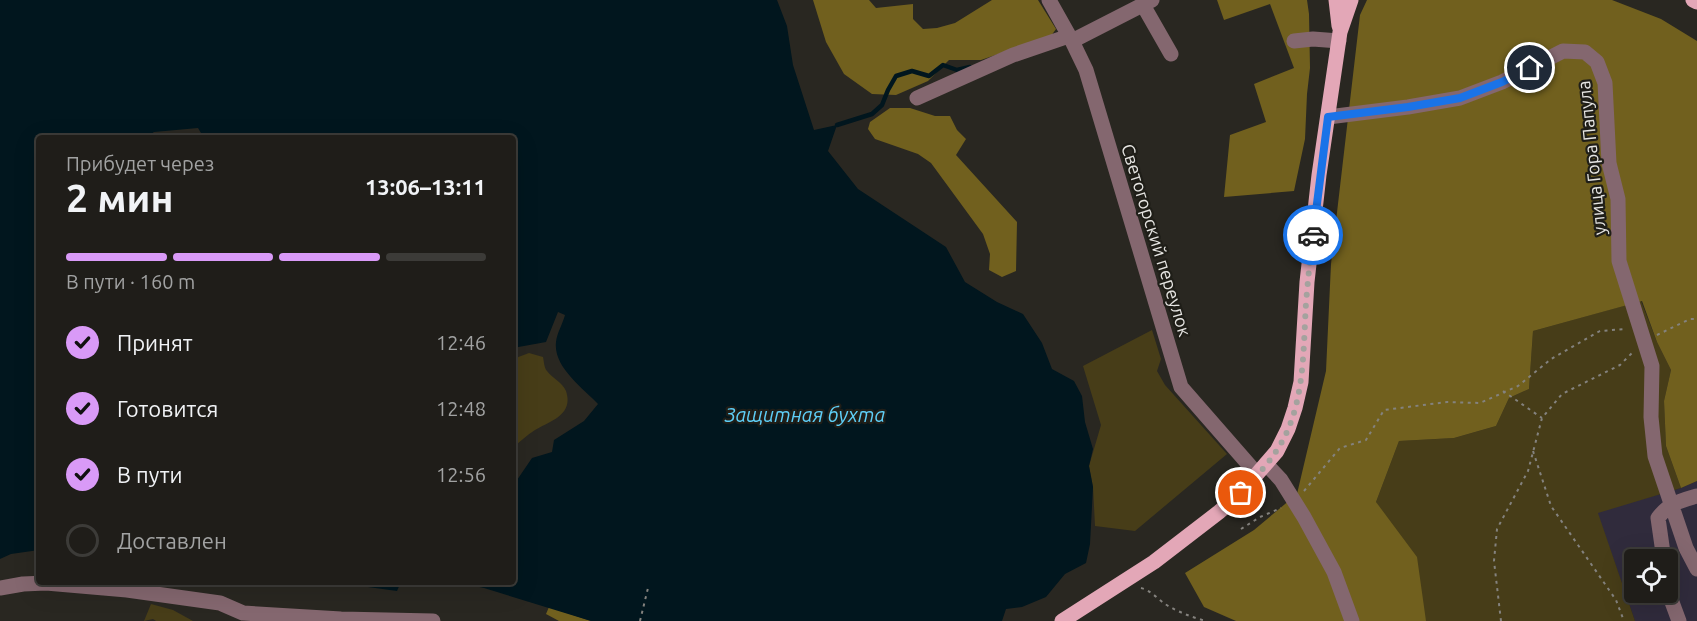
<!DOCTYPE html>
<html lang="ru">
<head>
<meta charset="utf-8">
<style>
  body { margin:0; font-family:Ubuntu,sans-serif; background:#2c2a26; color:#f1f3f6; height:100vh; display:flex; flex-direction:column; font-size:22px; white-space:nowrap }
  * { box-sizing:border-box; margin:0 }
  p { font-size:20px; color:#a1a2a2 }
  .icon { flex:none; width:33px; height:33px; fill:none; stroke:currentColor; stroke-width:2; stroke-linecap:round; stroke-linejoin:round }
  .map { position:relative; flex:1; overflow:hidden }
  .details { position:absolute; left:36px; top:135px; width:480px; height:450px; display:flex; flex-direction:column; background:#1f1d19; border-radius:6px; box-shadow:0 6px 24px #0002,0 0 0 2px #3c3b38 }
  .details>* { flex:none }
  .tools { position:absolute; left:1624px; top:549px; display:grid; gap:12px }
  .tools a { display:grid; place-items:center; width:54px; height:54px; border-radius:6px; background:#1f1d19; box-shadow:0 6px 24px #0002,0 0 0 2px #3c3b38; font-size:30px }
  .pin { position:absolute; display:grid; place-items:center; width:51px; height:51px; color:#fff; margin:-26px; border:3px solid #fff; border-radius:50%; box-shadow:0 2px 6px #0007 }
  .courier { position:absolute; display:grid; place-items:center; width:60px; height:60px; margin:-30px; border:4px solid #1a73e8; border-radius:50%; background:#fff; color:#222; box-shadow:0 2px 8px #0007 }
  .overview em { font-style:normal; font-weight:700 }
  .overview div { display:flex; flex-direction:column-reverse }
  .overview { display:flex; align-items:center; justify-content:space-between; height:102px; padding:0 30px }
  h1 { font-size:39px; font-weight:700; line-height:45px }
  .bar { display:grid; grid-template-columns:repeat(4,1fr); gap:9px 6px; align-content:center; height:72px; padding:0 30px }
  .bar i { height:8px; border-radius:4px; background:#3c3b38 }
  .bar .selected { background:#d99af7 }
  .bar p { grid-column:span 4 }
  ol { padding:0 30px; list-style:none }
  li { display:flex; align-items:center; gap:18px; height:66px }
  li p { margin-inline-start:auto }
  li .icon { padding:6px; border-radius:50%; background:#d99af7; color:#111; stroke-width:4 }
  li:last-child { color:#a1a2a2 }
  li i { width:33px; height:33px; border:3px solid #3c3b38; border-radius:50% }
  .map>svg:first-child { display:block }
</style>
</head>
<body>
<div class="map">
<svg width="1697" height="621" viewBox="0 0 1697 621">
  <rect width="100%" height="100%" fill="#292721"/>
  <!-- industrial -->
  <path fill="#302b3c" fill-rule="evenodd" d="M1697 481V621H1635L1597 512 1681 488ZM1635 560H1668V592H1635Z"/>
  <!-- green -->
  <path fill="#473d18" d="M1641 301 1657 342 1671 370 1664 401 1666 446 1681 488 1598 513 1635 621H1426L1376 502 1399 441 1454 438 1496 426 1509 398 1529 389 1533 331Z
    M1152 330 1161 359 1157 371 1165 385 1227 454 1135 531 1095 526 1093 487 1089 466 1101 425 1083 366Z
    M529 353 543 357C544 361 544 368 547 371 552 378 562 382 566 391 574 415 550 421 535 430 527 435 520 442 513 447V359Z
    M151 604 173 610 193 621H156L153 619 144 621Z"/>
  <!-- forest -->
  <path fill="#71601e" d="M813 0H869L876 8 913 4V19L923 29 937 28 955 23 992 0H1038L1056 29 1051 36 981 60H949L928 81 896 95 872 94 844 74 826 42Z
    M1217 0H1307L1309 14 1310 68 1307 94 1305 139 1294 191 1224 197 1230 135 1266 122 1254 84 1294 68 1270 4 1224 20Z
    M1367 0H1612L1661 19 1697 41V481L1681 488 1666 446 1664 401 1671 370 1657 342 1642 301 1533 331 1529 389 1509 398 1496 426 1454 438 1399 441 1376 502 1417 557 1426 621H1236L1204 607 1185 573 1254 530 1297 494 1326 371 1331 264 1360 15Z
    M890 108H910L935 116H950L957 130 966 139 956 155 1017 222 1016 271 1002 277 989 270 990 254 983 234 931 163 918 154 875 139 868 129 870 122Z
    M549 607 591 621H559L546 614Z"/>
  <!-- water -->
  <path fill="#01161e" d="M0 0H777L787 26 793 65 814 130 837 125 828 151 858 189 946 247 965 282 997 302 1023 314 1042 343 1052 369 1074 381 1082 396 1085 422 1093 449 1089 466 1093 487 1090 544 1086 563 1065 574 1046 597 1022 607 1006 609 1002 621H591L484 588 456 582H513V480H517L532 458 552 452 554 440 584 421 598 404C583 388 553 367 556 342 557 333 563 323 565 315L558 312 546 342 513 348V138H204L198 128 154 132 145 138H39V343L36 344 39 346V550L11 554 0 559Z
    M343 582H401L397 591 346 584Z"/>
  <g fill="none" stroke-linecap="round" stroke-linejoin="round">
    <!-- stream -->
    <path stroke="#01161e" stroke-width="4.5" d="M837 125 872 114 882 105 888 90 896 76 912 71 929 76 943 65 957 70 970 67"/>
    <!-- path -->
    <path stroke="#84827e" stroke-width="2" stroke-dasharray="3 4.5" stroke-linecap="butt" d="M1657 335 1690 319H1697
      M1503 391 1542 418
      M1533 451 1551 506 1616 600 1624 621
      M1304 491 1340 448 1366 440 1384 410 1447 402 1480 403 1518 386 1551 359 1600 331 1626 329
      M1241 529 1260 517 1281 508
      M1141 588C1150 590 1158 599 1165 604 1178 612 1191 617 1206 621
      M640 621 648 588
      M1501 621 1494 561 1497 529 1528 471 1542 418 1562 394 1620 365 1633 352"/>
    <!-- minor -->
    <path stroke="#84676f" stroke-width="15" d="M1049 0 1072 41 1086 70 1181 387 1257 474
      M1143 5 1171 54
      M1072 41 1152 0
      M1294 41 1313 39 1339 41
      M917 98 1013 55 1069 36
      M1328 117 1408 107 1460 98 1502 82 1563 51 1585 52 1597 62 1605 83 1609 163 1618 199 1619 261 1652 366 1651 417 1655 456 1686 548 1697 569
      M1266 464 1281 480 1304 517 1334 572 1352 621
      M1664 560 1658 518C1669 503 1680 501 1697 496
      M1668 585 1669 594 1679 621
      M0 588 23 584 46 583 127 590 220 603 243 613 341 619 433 621"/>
    <!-- major -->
    <path stroke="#e3a7b7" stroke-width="15" d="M1336 0 1339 26
      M1693 0 1697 2
      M1062 621 1154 562 1219 512 1241 493 1257 474 1277 451 1288 429 1295 408 1301 382 1307 282 1319 175 1340 32 1351 0"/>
  </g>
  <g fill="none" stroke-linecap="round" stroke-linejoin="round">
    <!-- done -->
    <path stroke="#a4a29e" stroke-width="6" stroke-dasharray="0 10.8" d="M1241 493C1253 479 1267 466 1277 450 1305 408 1303 353 1306 303 1308 280 1310 258 1313 235"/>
    <!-- route -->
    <path stroke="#1a73e8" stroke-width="8" d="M1313 235 1328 117 1408 107 1460 98 1502 82 1530 68"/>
  </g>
  <g text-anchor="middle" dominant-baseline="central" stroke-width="4.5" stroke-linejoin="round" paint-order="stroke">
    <!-- street labels -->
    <g font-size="18" fill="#e6e5e2" stroke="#1f1e18">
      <text transform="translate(1591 158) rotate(-96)">улица Гора Папула</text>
      <text transform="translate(1157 240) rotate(73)">Светогорский переулок</text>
    </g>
    <!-- water labels -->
    <g font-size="20" font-style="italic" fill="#5ecef6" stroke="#1f1e18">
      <text x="805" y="414">Защитная бухта</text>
    </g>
  </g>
</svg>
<div class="tools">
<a><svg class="icon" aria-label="locate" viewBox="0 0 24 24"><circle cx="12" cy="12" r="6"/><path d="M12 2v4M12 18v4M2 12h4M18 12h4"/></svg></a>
</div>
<div class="pin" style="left:1241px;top:493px;background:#ea580c"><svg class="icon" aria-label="bag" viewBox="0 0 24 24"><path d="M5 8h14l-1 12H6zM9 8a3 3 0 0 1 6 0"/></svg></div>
<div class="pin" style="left:1530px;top:68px;background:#1f2937"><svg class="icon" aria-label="home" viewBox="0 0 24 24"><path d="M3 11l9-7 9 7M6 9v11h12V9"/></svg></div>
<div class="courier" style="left:1313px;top:235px"><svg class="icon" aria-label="car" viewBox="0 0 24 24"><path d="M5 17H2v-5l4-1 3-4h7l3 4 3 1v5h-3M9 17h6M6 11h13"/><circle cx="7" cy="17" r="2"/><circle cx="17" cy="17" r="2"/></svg></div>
<section class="details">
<div class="overview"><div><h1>2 мин</h1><p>Прибудет через</p></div><em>13:06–13:11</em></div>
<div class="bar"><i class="selected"></i><i class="selected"></i><i class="selected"></i><i></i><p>В пути · 160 m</p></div>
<ol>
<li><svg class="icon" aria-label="check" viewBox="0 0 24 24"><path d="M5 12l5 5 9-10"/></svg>Принят<p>12:46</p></li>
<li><svg class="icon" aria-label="check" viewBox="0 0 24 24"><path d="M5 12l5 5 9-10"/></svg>Готовится<p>12:48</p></li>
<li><svg class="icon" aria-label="check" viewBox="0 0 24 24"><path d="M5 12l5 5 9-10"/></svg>В пути<p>12:56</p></li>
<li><i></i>Доставлен</li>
</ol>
</section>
</div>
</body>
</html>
